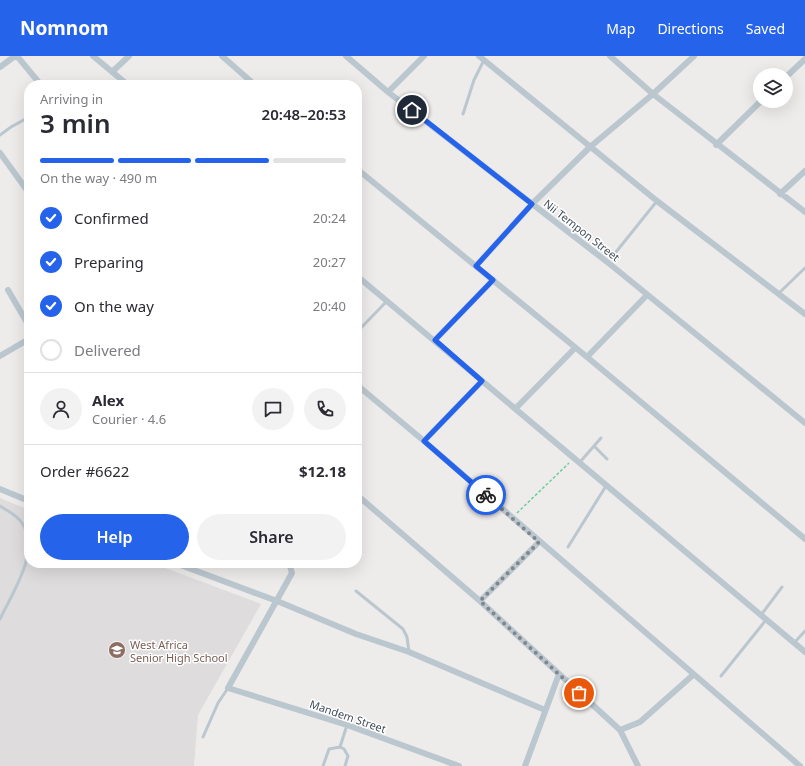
<!DOCTYPE html>
<html lang="en">
<head>
<meta charset="utf-8">
<style>
  body { margin:0; font-family:"Noto Sans",sans-serif; background:#f2f2f3; color:#2b2b33; height:100vh; display:flex; flex-direction:column; font-size:15px; white-space:nowrap }
  * { box-sizing:border-box; margin:0 }
  p { font-size:13px; color:#7c7c81 }
  .icon { flex:none; width:22px; height:22px; fill:none; stroke:currentColor; stroke-width:2; stroke-linecap:round; stroke-linejoin:round }
  .map { position:relative; flex:1; overflow:hidden }
  .side { position:absolute; left:24px; top:24px; width:338px; height:488px; display:flex; flex-direction:column; background:#fff; border-radius:16px; box-shadow:0 4px 16px #0002 }
  .side>* { flex:none }
  .fabs { position:absolute; left:753px; top:12px; display:grid; gap:8px }
  .fabs a { display:grid; place-items:center; width:40px; height:40px; border-radius:50%; background:#fff; box-shadow:0 4px 16px #0002; font-size:20px }
  .pin { position:absolute; display:grid; place-items:center; width:34px; height:34px; color:#fff; margin:-17px; border:2px solid #fff; border-radius:50%; box-shadow:0 1px 4px #0007 }
  .courier { position:absolute; display:grid; place-items:center; width:40px; height:40px; margin:-20px; border:3px solid #2563eb; border-radius:50%; background:#fff; color:#222; box-shadow:0 1px 5px #0007 }
  .headline em { font-style:normal; font-weight:600 }
  .headline div { display:flex; flex-direction:column-reverse }
  .headline { display:flex; align-items:center; justify-content:space-between; height:68px; padding:0 16px }
  h1 { font-size:26px; font-weight:600; line-height:30px }
  .bar { display:grid; grid-template-columns:repeat(4,1fr); gap:6px 4px; align-content:center; height:48px; padding:0 16px }
  .bar i { height:5px; border-radius:3px; background:#e1e1e2 }
  .bar .active { background:#2563eb }
  .bar p { grid-column:span 4 }
  .line { display:flex; align-items:center; gap:10px; padding:0 16px; border-top:1px solid #e1e1e2 }
  .line div { flex:1 }
  .round { display:grid; place-items:center; flex:none; width:42px; height:42px; border-radius:21px; background:#f2f2f3 }
  ol { padding:0 16px; list-style:none }
  li { display:flex; align-items:center; gap:12px; height:44px }
  li p { margin-inline-start:auto }
  li .icon { padding:4px; border-radius:50%; background:#2563eb; color:#fff; stroke-width:4 }
  li:last-child { color:#7c7c81 }
  li i { width:22px; height:22px; border:2px solid #e1e1e2; border-radius:50% }
  .button { display:flex; gap:8px; margin-top:auto; padding:8px 16px }
  .button a { flex:1; height:46px; border-radius:24px; background:#2563eb; color:#fff; font-size:16px; font-weight:600; line-height:46px; text-align:center }
  .button a+a { background:#f2f2f3; color:#2b2b33 }
  header { display:flex; align-items:center; gap:24px; box-sizing:border-box; height:56px; padding:0 20px; background:#2563eb; color:#fff }
  header strong { font-size:19px }
  nav { display:flex; gap:22px; margin-inline-start:auto; font-size:14px }
  .map>svg:first-child { display:block }
</style>
</head>
<body>
<header>
<strong>Nomnom</strong>
<nav><a>Map</a><a>Directions</a><a>Saved</a></nav>
</header>
<div class="map">
<svg width="805" height="710" viewBox="0 0 805 710">
  <rect width="100%" height="100%" fill="#eeebeb"/>
  <!-- education -->
  <path fill="#dfdcdd" d="M0 442 29 454V507H152L261 548 198 659 194 710H0Z"/>
  <g fill="none" stroke-linecap="round" stroke-linejoin="round">
    <!-- path -->
    <path stroke="#6dce9a" stroke-width="1.5" stroke-dasharray="3 2" stroke-linecap="butt" d="M517 457 569 407"/>
    <!-- lane -->
    <path stroke="#bbc7cf" stroke-width="3" d="M463 58 474 24 484 4
      M0 79 11 71 29 61
      M616 196 657 145
      M779 237 805 212
      M357 276 386 246
      M594 390 607 403
      M580 406 601 382
      M0 450C8 455 17 459 22 467 42 494 11 539 0 563
      M568 491 606 430
      M356 535 403 573 407 581 409 596
      M761 559 782 531
      M794 587 805 575
      M721 620 766 564
      M203 681 218 647 228 632
      M340 691 344 693 348 700 345 710
      M323 710 329 693 340 691 347 669"/>
    <!-- street -->
    <path stroke="#bbc7cf" stroke-width="6" d="M17 0 41 29
      M93 0 128 29
      M222 0 255 29
      M346 0 388 36 611 209 805 367
      M479 0 657 145 805 258
      M610 0 653 38 805 156
      M0 11 15 0
      M112 16 129 0
      M786 21 805 3
      M388 36 424 0
      M716 89 761 45
      M0 97 29 137
      M357 113 587 301 805 483
      M780 138 805 115
      M476 210 532 148 590 91 653 38 694 0
      M357 220 805 596
      M8 234 29 270
      M435 284 493 224
      M0 300 29 283
      M587 301 647 239
      M357 329 424 385 800 710
      M516 352 575 292
      M424 385 482 325
      M0 433 29 445
      M357 439 480 545 620 674 638 710
      M175 507 277 545 356 578 409 596 545 654
      M289 507 292 517 228 632 347 669 459 710
      M480 545 539 486
      M620 674 640 666 693 619
      M525 710 559 618"/>
  </g>
  <g fill="none" stroke-linecap="round" stroke-linejoin="round">
    <!-- done -->
    <path stroke="#7f868c" stroke-width="4" stroke-dasharray="0 7.2" d="M486 439 539 486 480 545 579 637"/>
    <!-- route -->
    <path stroke="#2563eb" stroke-width="5" d="M412 54 532 148 476 210 493 224 435 284 482 325 424 385 486 439"/>
  </g>
  <!-- icons -->
  <defs>
    <g id="school-disc" transform="scale(0.9)"><circle r="9.5" fill="#8d6e63" stroke="#fff"/><path d="M0-5L7-2L0 1L-7-2ZM-4 1L0 2.5L4 1V4Q0 6-4 4Z" fill="#fff"/></g>
  </defs>
  <g fill-rule="evenodd">
    <use href="#school-disc" x="117" y="594"/>
  </g>
  <g text-anchor="middle" dominant-baseline="central" stroke-width="3" stroke-linejoin="round" paint-order="stroke">
    <!-- street labels -->
    <g font-size="11" fill="#434f59" stroke="#fff">
      <text transform="translate(582 174) rotate(38)">Nii Tempon Street</text>
      <text transform="translate(348 660) rotate(19)">Mandem Street</text>
    </g>
    <!-- education labels -->
    <g font-size="11" fill="#785e54" stroke="#fff" text-anchor="start">
      <text x="130" y="588">West Africa<tspan x="130" dy="13">Senior High School</tspan></text>
    </g>
  </g>
</svg>
<div class="fabs">
<a><svg class="icon" aria-label="layers" viewBox="0 0 24 24"><path d="M12 4l9 5-9 5-9-5zM3 14l9 5 9-5"/></svg></a>
</div>
<div class="pin" style="left:579px;top:637px;background:#ea580c"><svg class="icon" aria-label="bag" viewBox="0 0 24 24"><path d="M5 8h14l-1 12H6zM9 8a3 3 0 0 1 6 0"/></svg></div>
<div class="pin" style="left:412px;top:54px;background:#1f2937"><svg class="icon" aria-label="home" viewBox="0 0 24 24"><path d="M3 11l9-7 9 7M6 9v11h12V9"/></svg></div>
<div class="courier" style="left:486px;top:439px"><svg class="icon" aria-label="bike" viewBox="0 0 24 24"><circle cx="6" cy="16" r="4"/><circle cx="18" cy="16" r="4"/><path d="M6 16l4-8h5l3 8M10 8l3 8H6M13 5h3"/></svg></div>
<section class="side">
<div class="headline"><div><h1>3 min</h1><p>Arriving in</p></div><em>20:48–20:53</em></div>
<div class="bar"><i class="active"></i><i class="active"></i><i class="active"></i><i></i><p>On the way · 490 m</p></div>
<ol>
<li><svg class="icon" aria-label="check" viewBox="0 0 24 24"><path d="M5 12l5 5 9-10"/></svg>Confirmed<p>20:24</p></li>
<li><svg class="icon" aria-label="check" viewBox="0 0 24 24"><path d="M5 12l5 5 9-10"/></svg>Preparing<p>20:27</p></li>
<li><svg class="icon" aria-label="check" viewBox="0 0 24 24"><path d="M5 12l5 5 9-10"/></svg>On the way<p>20:40</p></li>
<li><i></i>Delivered</li>
</ol>
<div class="line" style="height:72px"><a class="round"><svg class="icon" aria-label="person" viewBox="0 0 24 24"><circle cx="12" cy="8" r="4"/><path d="M4 21q1-7 8-7t8 7"/></svg></a><div><b>Alex</b><p>Courier · 4.6</p></div><a class="round"><svg class="icon" aria-label="chat" viewBox="0 0 24 24"><path d="M4 5h16v11H9l-5 4z"/></svg></a><a class="round"><svg class="icon" aria-label="phone" viewBox="0 0 24 24"><path d="M5 4h4l2 5-3 2q2 4 5 5l2-3 5 2v4C11 20 4 13 5 4z"/></svg></a></div>
<div class="line" style="height:52px"><div>Order #6622</div><b>$12.18</b></div>
<div class="button"><a>Help</a><a>Share</a></div>
</section>
</div>
</body>
</html>
